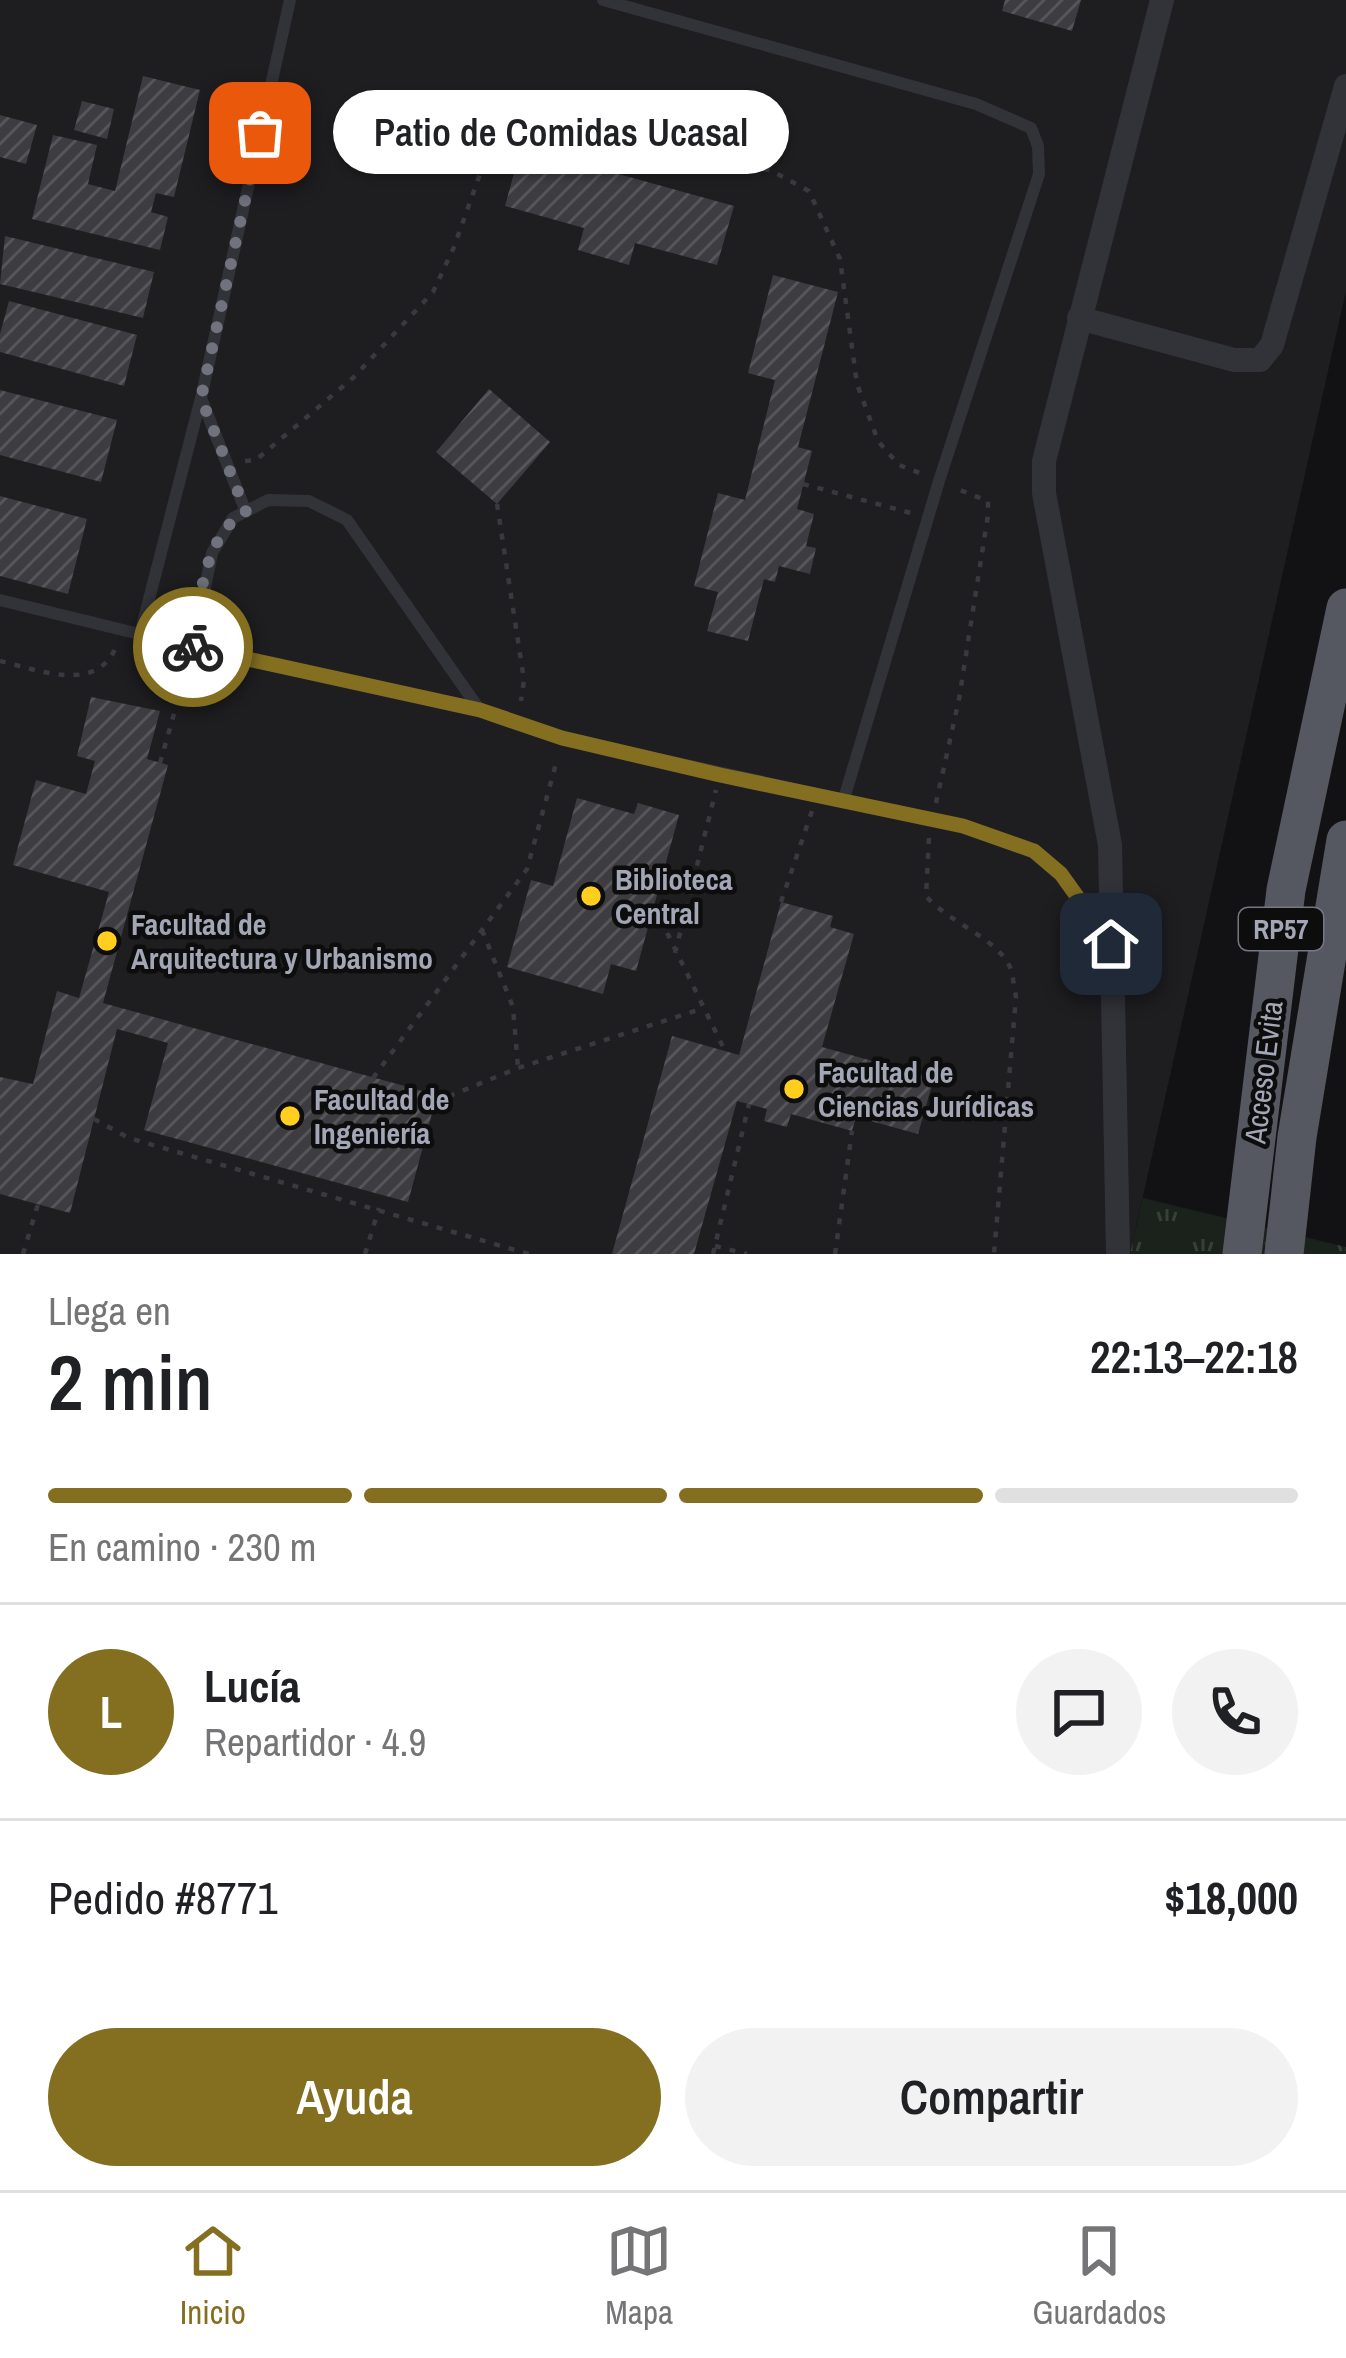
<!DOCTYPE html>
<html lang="es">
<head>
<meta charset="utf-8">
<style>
  body { margin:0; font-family:"Archivo Narrow",sans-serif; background:#f2f2f2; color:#202124; height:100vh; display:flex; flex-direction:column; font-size:45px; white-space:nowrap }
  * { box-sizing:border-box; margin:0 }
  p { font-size:39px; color:#757577 }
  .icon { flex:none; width:66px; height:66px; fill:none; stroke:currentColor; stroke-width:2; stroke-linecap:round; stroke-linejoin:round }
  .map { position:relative; height:1254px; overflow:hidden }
  .panel { display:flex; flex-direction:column; background:#fff; flex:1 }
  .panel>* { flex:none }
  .pin { position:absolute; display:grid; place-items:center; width:102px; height:102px; color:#fff; margin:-51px; border-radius:24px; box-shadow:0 6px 18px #0006 }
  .courier { position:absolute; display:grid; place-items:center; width:120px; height:120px; margin:-60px; border:9px solid #846f21; border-radius:50%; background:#fff; color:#222; box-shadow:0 3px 15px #0007 }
  .bubble { position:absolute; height:84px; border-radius:42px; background:#fff; box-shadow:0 3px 9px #0004; font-size:39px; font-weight:600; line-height:84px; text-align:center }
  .overview em { font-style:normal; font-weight:600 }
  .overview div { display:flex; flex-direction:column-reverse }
  .overview { display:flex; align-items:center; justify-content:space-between; height:204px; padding:0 48px }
  h1 { font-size:78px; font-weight:600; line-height:90px }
  .bar { display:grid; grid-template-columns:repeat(4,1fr); gap:18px 12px; align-content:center; height:144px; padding:0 48px }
  .bar i { height:15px; border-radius:9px; background:#e0e0e0 }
  .bar .active { background:#846f21 }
  .bar p { grid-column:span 4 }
  .line { display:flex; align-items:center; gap:30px; padding:0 48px; border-top:3px solid #e0e0e0 }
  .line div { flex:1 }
  .round { display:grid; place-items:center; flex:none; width:126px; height:126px; border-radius:63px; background:#f2f2f2 }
  .primary-button { display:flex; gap:24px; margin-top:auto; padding:24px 48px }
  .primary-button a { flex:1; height:138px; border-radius:72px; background:#846f21; color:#fff; font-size:48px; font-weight:600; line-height:138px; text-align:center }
  .primary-button a+a { background:#f2f2f2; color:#202124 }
  .tabs { display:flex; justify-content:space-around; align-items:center; height:168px; border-top:3px solid #e0e0e0; background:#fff; font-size:33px; color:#757577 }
  .tabs a { display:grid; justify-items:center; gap:6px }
  .tabs .active { color:#846f21 }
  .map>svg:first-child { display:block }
</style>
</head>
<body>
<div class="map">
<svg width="1346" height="1254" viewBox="0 0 1346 1254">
  <defs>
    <pattern id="grass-tufts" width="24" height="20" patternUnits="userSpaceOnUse" patternTransform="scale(3)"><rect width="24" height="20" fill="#1a221b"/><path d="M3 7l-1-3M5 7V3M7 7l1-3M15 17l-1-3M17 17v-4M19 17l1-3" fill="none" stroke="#383f3a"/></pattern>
    <pattern id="building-hatch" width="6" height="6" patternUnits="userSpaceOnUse" patternTransform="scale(3)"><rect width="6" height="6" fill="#3c3c41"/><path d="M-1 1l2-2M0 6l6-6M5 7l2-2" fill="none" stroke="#55555a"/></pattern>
  </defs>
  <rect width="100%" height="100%" fill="#121214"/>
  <!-- built -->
  <path fill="#1e1e21" d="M0 0H1346V291L1130 1254H0Z"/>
  <!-- grass -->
  <path fill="url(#grass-tufts)" d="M1143 1198 1346 1247V1254H1130Z"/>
  <!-- building -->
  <path fill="url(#building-hatch)" d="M1005 0H1081L1072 31 1002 11Z
    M143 76 200 90 174 197 156 193 151 212 168 217 160 250 32 219 53 135 97 145 88 184 115 191Z
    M82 101 114 109 107 139 74 130Z
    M0 115 37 125 26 164 0 157Z
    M521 147 734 206 717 265 635 243 629 265 578 250 584 228 505 206Z
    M5 236 154 272 143 318 0 284Z
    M773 275 838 292 798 447 812 451 797 509 814 514 806 546 816 548 810 574 779 566 775 582 764 579 748 641 707 631 718 592 694 586 718 493 745 500 775 380 748 373Z
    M9 301 137 335 124 386 0 352V334Z
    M489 389 550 442 497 504 436 452Z
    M0 390 117 420 101 482 0 455Z
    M0 496 87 519 68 594 0 576Z
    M91 697 160 711 147 759 168 765 103 1003 437 1095 408 1202 144 1130 168 1043 117 1029 70 1213 0 1194V1077L33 1084 57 991 79 998 109 892 13 865 36 780 86 794 95 761 77 756Z
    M577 798 634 814 638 803 679 815 636 971 611 964 603 994 507 967 531 880 553 886Z
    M781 902 833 916 830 927 854 934 822 1047 934 1078 918 1134 856 1117 852 1131 791 1114 787 1127 764 1121 767 1109 737 1101 694 1254H612L672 1036 739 1055Z"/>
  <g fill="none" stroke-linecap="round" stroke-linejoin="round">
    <!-- path -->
    <path stroke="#383a40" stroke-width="4.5" stroke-dasharray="6 9" stroke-linecap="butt" d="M245 461 256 460 354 377 433 292 454 247 491 143 525 116 557 113 772 171 809 191 840 259 857 384 878 441 899 465 922 474
      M803 484 911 513
      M497 504 524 680 521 701
      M0 661C39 670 96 694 116 647
      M160 763 188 665
      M936 803 959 699 988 515V501L955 488
      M929 838 926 896C948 922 997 938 1010 967 1013 975 1014 988 1016 997L994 1254
      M781 902 812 811
      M654 906 725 1051
      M482 930 513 1007 518 1068
      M675 953 716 790
      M373 1078 527 869 557 760
      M435 1102 518 1068 701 1009
      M94 1119 129 1138 529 1254
      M715 1246 747 1254
      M23 1254 38 1204
      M365 1254 379 1208
      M713 1254 749 1104
      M835 1254 852 1131"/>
    <!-- service -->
    <path stroke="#323339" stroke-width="12" d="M603 0 976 104 1031 128 1038 146 1039 174 939 481 843 802
      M201 398 246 512
      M0 600 242 659 480 710 563 738 963 826 1034 851 1061 874 1108 939
      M140 634 201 398 290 0
      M193 647 212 553 233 518 268 500 309 501 347 520 479 709"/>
    <!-- minor -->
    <path stroke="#323339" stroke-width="24" d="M1079 318 1234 360H1260L1272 345 1346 86
      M1118 1254 1110 845 1044 493V461L1162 0"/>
    <!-- trunk -->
    <path stroke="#565861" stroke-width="39" d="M1242 1254 1286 890 1346 608
      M1284 1254 1297 1137 1346 840"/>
  </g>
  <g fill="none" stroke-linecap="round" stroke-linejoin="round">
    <!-- done -->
    <path stroke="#70727d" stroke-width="12" stroke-dasharray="0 21.6" d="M193 647C199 605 203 534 246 512L201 398 260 133"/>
    <!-- route -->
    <path stroke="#846f21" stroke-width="15" d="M193 647 480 710 562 738 720 775 963 826 1034 851 1061 874 1111 944"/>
  </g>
  <!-- markers -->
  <g fill="#ffce1e" stroke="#0d0d0e" stroke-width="4.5">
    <circle cx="591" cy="896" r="12"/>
    <circle cx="107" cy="941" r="12"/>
    <circle cx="794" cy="1089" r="12"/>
    <circle cx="290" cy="1116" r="12"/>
  </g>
  <g text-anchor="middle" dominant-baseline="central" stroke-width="9" stroke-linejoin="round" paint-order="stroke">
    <!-- shield labels -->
    <rect fill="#0d0d0e" stroke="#757883" stroke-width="3" x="1239" y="908" width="84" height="42" rx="9"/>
    <g font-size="27" font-weight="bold" fill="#a2a6b5">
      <text x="1281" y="929">RP57</text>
    </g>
    <!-- poi labels -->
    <g font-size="30" font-weight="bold" fill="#a2a6b5" stroke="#0d0d0e" text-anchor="start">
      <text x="615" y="879">Biblioteca<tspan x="615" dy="34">Central</tspan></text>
      <text x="131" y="924">Facultad de<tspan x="131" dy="34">Arquitectura y Urbanismo</tspan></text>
      <text x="818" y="1072">Facultad de<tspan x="818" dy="34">Ciencias Jurídicas</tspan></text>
      <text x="314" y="1099">Facultad de<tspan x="314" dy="34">Ingeniería</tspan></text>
    </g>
    <!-- street labels -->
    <g font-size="30" fill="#a2a6b5" stroke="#0d0d0e">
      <text transform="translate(1263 1072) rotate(-83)">Acceso Evita</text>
    </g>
  </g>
</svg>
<div class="pin" style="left:260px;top:133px;background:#ea580c"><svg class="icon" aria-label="bag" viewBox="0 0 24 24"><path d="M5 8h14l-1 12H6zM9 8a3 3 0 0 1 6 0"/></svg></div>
<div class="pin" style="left:1111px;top:944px;background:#1f2937"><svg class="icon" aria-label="home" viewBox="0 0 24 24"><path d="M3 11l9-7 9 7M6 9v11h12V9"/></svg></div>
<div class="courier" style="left:193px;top:647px"><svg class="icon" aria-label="bike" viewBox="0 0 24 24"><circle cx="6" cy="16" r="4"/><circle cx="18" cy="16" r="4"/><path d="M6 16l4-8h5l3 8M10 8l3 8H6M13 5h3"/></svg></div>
<div class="bubble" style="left:333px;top:90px;width:456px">Patio de Comidas Ucasal</div>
</div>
<section class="panel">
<div class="overview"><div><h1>2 min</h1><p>Llega en</p></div><em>22:13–22:18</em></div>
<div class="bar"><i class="active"></i><i class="active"></i><i class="active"></i><i></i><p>En camino · 230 m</p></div>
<div class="line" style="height:216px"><b class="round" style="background:#846f21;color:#fff">L</b><div><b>Lucía</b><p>Repartidor · 4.9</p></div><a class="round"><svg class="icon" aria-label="chat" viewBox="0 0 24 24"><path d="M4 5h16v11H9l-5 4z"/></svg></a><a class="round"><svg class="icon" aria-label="phone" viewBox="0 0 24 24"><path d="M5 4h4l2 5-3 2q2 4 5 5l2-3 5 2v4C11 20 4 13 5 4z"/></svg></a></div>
<div class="line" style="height:156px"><div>Pedido #8771</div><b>$18,000</b></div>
<div class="primary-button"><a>Ayuda</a><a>Compartir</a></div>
</section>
<nav class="tabs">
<a class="active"><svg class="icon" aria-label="home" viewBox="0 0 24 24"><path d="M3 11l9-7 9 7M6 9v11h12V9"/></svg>Inicio</a>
<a><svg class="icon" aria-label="map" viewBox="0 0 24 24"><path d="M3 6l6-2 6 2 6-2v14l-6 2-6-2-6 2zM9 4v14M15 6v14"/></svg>Mapa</a>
<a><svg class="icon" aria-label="saved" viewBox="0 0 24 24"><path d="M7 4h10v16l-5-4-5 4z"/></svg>Guardados</a>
</nav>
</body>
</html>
